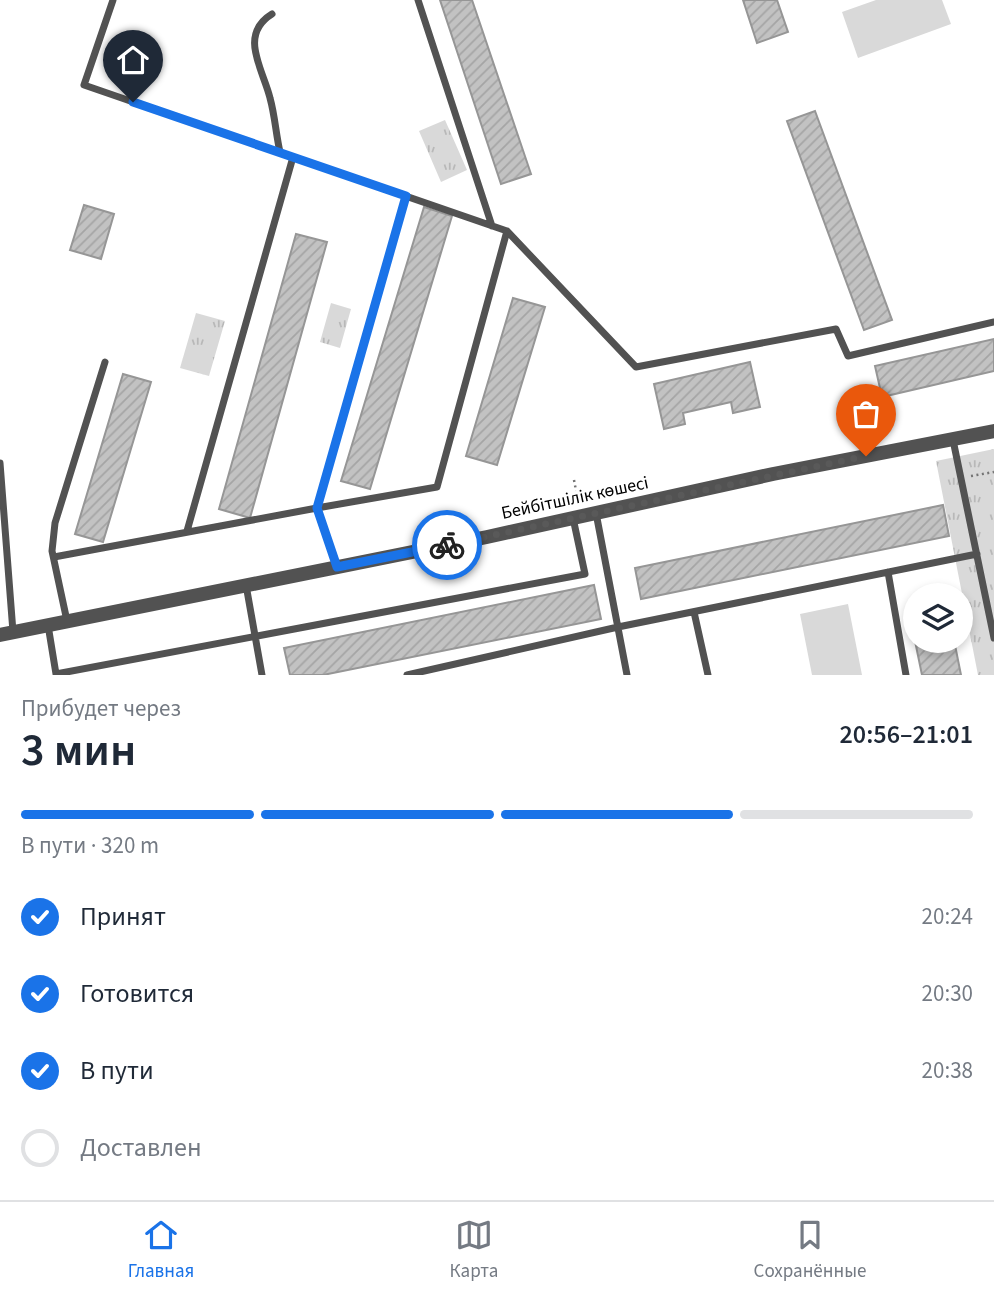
<!DOCTYPE html>
<html lang="ru">
<head>
<meta charset="utf-8">
<style>
  body { margin:0; font-family:"Source Sans 3",sans-serif; background:#f6f6f7; color:#1f2937; height:100vh; display:flex; flex-direction:column; font-size:26px; white-space:nowrap }
  * { box-sizing:border-box; margin:0 }
  p { font-size:23px; color:#747a83 }
  .icon { flex:none; width:38px; height:38px; fill:none; stroke:currentColor; stroke-width:2; stroke-linecap:round; stroke-linejoin:round }
  .map { position:relative; height:675px; overflow:hidden }
  .sheet { display:flex; flex-direction:column; background:#fff; flex:1 }
  .sheet>* { flex:none }
  .controls { position:absolute; left:903px; top:583px; display:grid; gap:14px }
  .controls a { display:grid; place-items:center; width:70px; height:70px; border-radius:50%; background:#fff; box-shadow:0 4px 10px #0003; font-size:35px }
  .pin { position:absolute; display:grid; place-items:center; width:60px; height:60px; color:#fff; margin:-72px -30px; border-radius:50% 50% 50% 0; rotate:-45deg; box-shadow:0 0 7px #0007 }
  .pin .icon { rotate:45deg }
  .courier { position:absolute; display:grid; place-items:center; width:70px; height:70px; margin:-35px; border:5px solid #1a73e8; border-radius:50%; background:#fff; color:#222; box-shadow:0 2px 9px #0007 }
  .headline em { font-style:normal; font-weight:600 }
  .headline div { display:flex; flex-direction:column-reverse }
  .headline { display:flex; align-items:center; justify-content:space-between; height:119px; padding:0 21px }
  h1 { font-size:46px; font-weight:600; line-height:52px }
  .bar { display:grid; grid-template-columns:repeat(4,1fr); gap:10px 7px; align-content:center; height:84px; padding:0 21px }
  .bar i { height:9px; border-radius:5px; background:#e0e1e3 }
  .bar .selected { background:#1a73e8 }
  .bar p { grid-column:span 4 }
  ol { padding:0 21px; list-style:none }
  li { display:flex; align-items:center; gap:21px; height:77px }
  li p { margin-inline-start:auto }
  li .icon { padding:7px; border-radius:50%; background:#1a73e8; color:#fff; stroke-width:4 }
  li:last-child { color:#747a83 }
  li i { width:38px; height:38px; border:4px solid #e0e1e3; border-radius:50% }
  .menu { display:flex; justify-content:space-around; align-items:center; height:98px; border-top:2px solid #e0e1e3; background:#fff; font-size:19px; color:#747a83 }
  .menu a { display:grid; justify-items:center; gap:4px }
  .menu .selected { color:#1a73e8 }
  .map>svg:first-child { display:block }
</style>
</head>
<body>
<div class="map">
<svg width="994" height="675" viewBox="0 0 994 675">
  <defs>
    <pattern id="park-tufts" width="24" height="20" patternUnits="userSpaceOnUse" patternTransform="scale(1.75)"><rect width="24" height="20" fill="#d9d9d9"/><path d="M3 7l-1-3M5 7V3M7 7l1-3M15 17l-1-3M17 17v-4M19 17l1-3" fill="none" stroke="#b8b8b8"/></pattern>
    <pattern id="building-hatch" width="6" height="6" patternUnits="userSpaceOnUse" patternTransform="scale(1.75)"><rect width="6" height="6" fill="#c2c2c2"/><path d="M-1 1l2-2M0 6l6-6M5 7l2-2" fill="none" stroke="#a5a5a5"/></pattern>
  </defs>
  <rect width="100%" height="100%" fill="#fff"/>
  <!-- grass -->
  <path fill="#d9d9d9" d="M876 0H942L951 24 858 58 842 12Z
    M848 604 862 675H812L800 614Z"/>
  <!-- park -->
  <path fill="url(#park-tufts)" d="M445 120 467 170 441 182 419 131Z
    M331 303 351 309 340 348 320 342Z
    M196 313 225 321 209 376 180 368Z
    M994 449V675H978L936 461Z"/>
  <!-- building -->
  <path fill="url(#building-hatch)" stroke="#969696" stroke-width="2" d="M440 0H472L531 174 501 184Z
    M743 0H777L788 32 757 43Z
    M815 111 892 320 864 330 787 121Z
    M84 205 114 214 101 259 70 250Z
    M424 207 452 216 370 489 341 481Z
    M296 234 327 242 250 518 219 509Z
    M513 298 545 307 497 465 466 456Z
    M994 339V371L882 397 875 366Z
    M750 362 760 407 733 413 731 402 683 413 685 424 664 429 654 384Z
    M123 374 151 382 103 542 75 534Z
    M943 505 949 536 641 599 635 568Z
    M594 585 601 619 323 675H290L284 648Z
    M915 610V640H954L961 675H922L909 612Z"/>
  <g fill="none" stroke-linecap="round" stroke-linejoin="round">
    <!-- path -->
    <path stroke="#747474" stroke-width="2.5" stroke-dasharray="2 3.5" stroke-linecap="butt" d="M971 476 994 472
      M574 480 578 501"/>
    <!-- lane -->
    <path stroke="#525252" stroke-width="7" d="M113 0 84 85 507 231 636 367 836 329 848 356 994 322
      M418 0 492 226
      M272 14C238 35 263 69 270 98 275 116 276 135 280 152
      M406 196 317 508 437 487 507 231
      M953 440 994 638
      M0 463 13 632
      M596 513 627 675
      M187 531 293 157
      M54 557 317 508 337 567
      M888 572 906 675
      M246 585 262 675
      M694 612 708 675
      M67 621 52 551 55 523 105 362
      M48 625 56 674 585 574 573 518
      M407 675 618 627 977 554"/>
    <!-- street -->
    <path stroke="#525252" stroke-width="14" d="M0 635 487 537 773 474 994 431"/>
  </g>
  <g fill="none" stroke-linecap="round" stroke-linejoin="round">
    <!-- done -->
    <path stroke="#595959" stroke-width="7" stroke-dasharray="0 12.6" d="M447 545 866 456"/>
    <!-- route -->
    <path stroke="#1a73e8" stroke-width="9" d="M133 102 406 196 317 508 337 567 447 545"/>
  </g>
  <g text-anchor="middle" dominant-baseline="central" stroke-width="7" stroke-linejoin="round" paint-order="stroke">
    <!-- street labels -->
    <g font-size="18" fill="#000" stroke="#fff">
      <text transform="translate(575 498) rotate(-12)">Бейбітшілік көшесі</text>
    </g>
  </g>
</svg>
<div class="controls">
<a><svg class="icon" aria-label="layers" viewBox="0 0 24 24"><path d="M12 4l9 5-9 5-9-5zM3 14l9 5 9-5"/></svg></a>
</div>
<div class="pin" style="left:866px;top:456px;background:#ea580c"><svg class="icon" aria-label="bag" viewBox="0 0 24 24"><path d="M5 8h14l-1 12H6zM9 8a3 3 0 0 1 6 0"/></svg></div>
<div class="pin" style="left:133px;top:102px;background:#1f2937"><svg class="icon" aria-label="home" viewBox="0 0 24 24"><path d="M3 11l9-7 9 7M6 9v11h12V9"/></svg></div>
<div class="courier" style="left:447px;top:545px"><svg class="icon" aria-label="bike" viewBox="0 0 24 24"><circle cx="6" cy="16" r="4"/><circle cx="18" cy="16" r="4"/><path d="M6 16l4-8h5l3 8M10 8l3 8H6M13 5h3"/></svg></div>
</div>
<section class="sheet">
<div class="headline"><div><h1>3 мин</h1><p>Прибудет через</p></div><em>20:56–21:01</em></div>
<div class="bar"><i class="selected"></i><i class="selected"></i><i class="selected"></i><i></i><p>В пути · 320 m</p></div>
<ol>
<li><svg class="icon" aria-label="check" viewBox="0 0 24 24"><path d="M5 12l5 5 9-10"/></svg>Принят<p>20:24</p></li>
<li><svg class="icon" aria-label="check" viewBox="0 0 24 24"><path d="M5 12l5 5 9-10"/></svg>Готовится<p>20:30</p></li>
<li><svg class="icon" aria-label="check" viewBox="0 0 24 24"><path d="M5 12l5 5 9-10"/></svg>В пути<p>20:38</p></li>
<li><i></i>Доставлен</li>
</ol>
</section>
<nav class="menu">
<a class="selected"><svg class="icon" aria-label="home" viewBox="0 0 24 24"><path d="M3 11l9-7 9 7M6 9v11h12V9"/></svg>Главная</a>
<a><svg class="icon" aria-label="map" viewBox="0 0 24 24"><path d="M3 6l6-2 6 2 6-2v14l-6 2-6-2-6 2zM9 4v14M15 6v14"/></svg>Карта</a>
<a><svg class="icon" aria-label="saved" viewBox="0 0 24 24"><path d="M7 4h10v16l-5-4-5 4z"/></svg>Сохранённые</a>
</nav>
</body>
</html>
